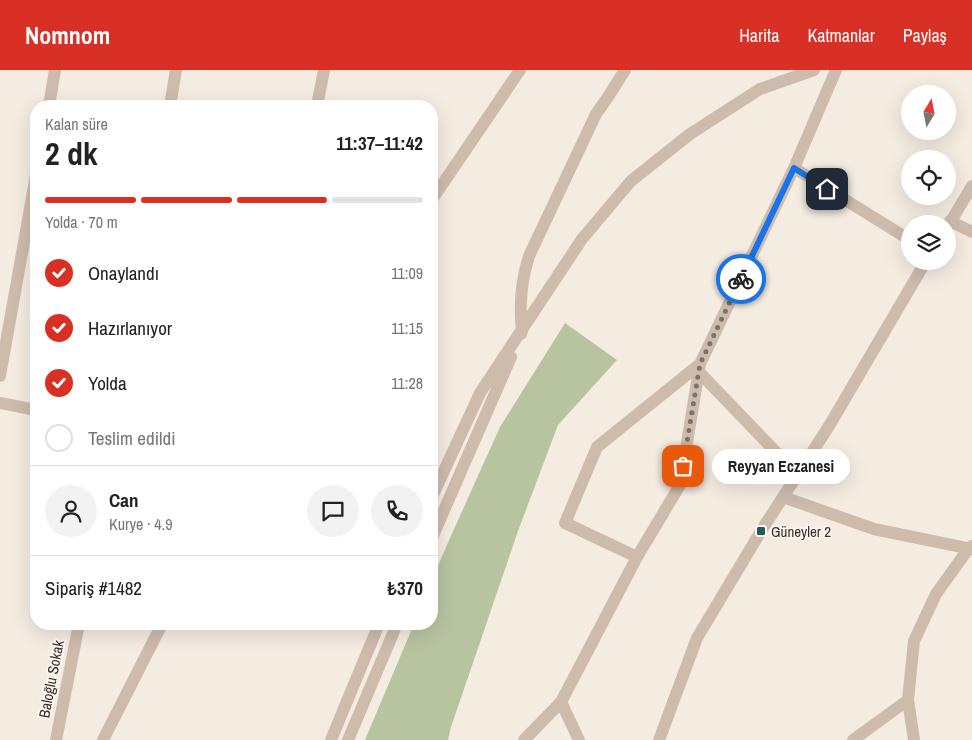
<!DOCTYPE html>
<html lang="tr">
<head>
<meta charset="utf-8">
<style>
  body { margin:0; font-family:"Archivo Narrow",sans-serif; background:#f2f2f2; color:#222; height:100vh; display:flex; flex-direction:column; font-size:19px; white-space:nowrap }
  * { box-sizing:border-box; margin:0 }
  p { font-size:16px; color:#767676 }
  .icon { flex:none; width:28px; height:28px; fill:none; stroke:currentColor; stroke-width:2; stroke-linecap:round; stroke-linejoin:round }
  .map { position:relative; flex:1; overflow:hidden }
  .panel { position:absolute; left:30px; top:30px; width:408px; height:530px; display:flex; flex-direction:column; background:#fff; border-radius:20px; box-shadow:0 5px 20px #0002 }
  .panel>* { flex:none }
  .needle { width:32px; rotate:10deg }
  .fabs { position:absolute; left:901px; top:15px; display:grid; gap:10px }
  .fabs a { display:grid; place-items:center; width:55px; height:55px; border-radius:50%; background:#fff; box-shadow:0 5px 20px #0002; font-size:25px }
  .pin { position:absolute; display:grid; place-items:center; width:42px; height:42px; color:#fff; margin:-21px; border-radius:10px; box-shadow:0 2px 8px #0006 }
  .courier { position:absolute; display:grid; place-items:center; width:50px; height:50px; margin:-25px; border:4px solid #1a73e8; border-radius:50%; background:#fff; color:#222; box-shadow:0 1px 6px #0007 }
  .bubble { position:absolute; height:35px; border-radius:18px; background:#fff; box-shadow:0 5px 20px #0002; font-size:16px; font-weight:800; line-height:35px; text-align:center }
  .summary em { font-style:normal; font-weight:800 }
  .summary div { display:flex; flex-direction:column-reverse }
  .summary { display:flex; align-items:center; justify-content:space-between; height:85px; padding:0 15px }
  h1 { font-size:32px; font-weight:800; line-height:38px }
  .bar { display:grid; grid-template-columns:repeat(4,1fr); gap:8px 5px; align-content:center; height:60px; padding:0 15px }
  .bar i { height:6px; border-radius:4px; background:#e0e0e0 }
  .bar .active { background:#d93025 }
  .bar p { grid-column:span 4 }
  .line { display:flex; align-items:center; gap:12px; padding:0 15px; border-top:1px solid #e0e0e0 }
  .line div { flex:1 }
  .round { display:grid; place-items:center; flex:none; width:52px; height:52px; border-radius:26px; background:#f2f2f2 }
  ol { padding:0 15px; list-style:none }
  li { display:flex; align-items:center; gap:15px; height:55px }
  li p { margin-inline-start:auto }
  li .icon { padding:5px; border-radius:50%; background:#d93025; color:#fff; stroke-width:4 }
  li:last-child { color:#767676 }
  li i { width:28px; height:28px; border:2px solid #e0e0e0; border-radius:50% }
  header { display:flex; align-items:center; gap:30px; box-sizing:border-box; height:70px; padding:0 25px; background:#d93025; color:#fff }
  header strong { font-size:24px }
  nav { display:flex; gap:28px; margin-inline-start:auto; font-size:18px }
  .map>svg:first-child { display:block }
</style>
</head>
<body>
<header>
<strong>Nomnom</strong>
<nav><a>Harita</a><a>Katmanlar</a><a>Paylaş</a></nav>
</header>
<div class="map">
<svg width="972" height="670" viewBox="0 0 972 670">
  <rect width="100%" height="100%" fill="#f4ebe1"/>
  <!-- green -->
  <path fill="#b8c4a0" d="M565 253 617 290 558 355 518 461 451 657 448 670H365L414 554H431V512L450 468 500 357Z"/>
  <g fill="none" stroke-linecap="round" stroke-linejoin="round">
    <!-- minor -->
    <path stroke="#cdbbac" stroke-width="12" d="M49 36 55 0
      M170 36 176 0
      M317 36 324 0
      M794 98 910 170
      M431 131 520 0
      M950 151 972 162
      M948 156 972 116
      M521 264 522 261C519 235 521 211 529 186L596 44 608 27 625 0
      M699 302 797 404
      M0 306 36 105
      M0 333 36 340
      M783 427 874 459 972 479
      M431 429 480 323 582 169 631 111 690 64 760 19 814 0
      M431 470 511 287
      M637 487 565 453 597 377 700 294 794 98 836 0
      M56 670 79 554
      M103 670 162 554
      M331 670 379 554
      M348 670 397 554
      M524 670 561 632
      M579 670 561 632 637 487 680 415 700 294
      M659 670 697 568 761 461 829 356 926 191
      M853 670 908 630
      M914 670 908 630 914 571 936 524 969 478 972 476"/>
  </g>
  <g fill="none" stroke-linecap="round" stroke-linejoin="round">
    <!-- done -->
    <path stroke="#7c716b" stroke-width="5" stroke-dasharray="0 9" d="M683 396 700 294 741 209"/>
    <!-- route -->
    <path stroke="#1a73e8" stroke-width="6" d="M741 209 794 98 827 119"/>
  </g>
  <!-- markers -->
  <rect fill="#1f5a5e" stroke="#fbf5ee" stroke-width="2" x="756" y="456" width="10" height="10" rx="2.5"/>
  <g text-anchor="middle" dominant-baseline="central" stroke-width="4" stroke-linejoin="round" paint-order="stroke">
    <!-- poi labels -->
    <g font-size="15" fill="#3b302b" stroke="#fbf5ee" text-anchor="start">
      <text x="771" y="461">Güneyler 2</text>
    </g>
    <!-- street labels -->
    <g font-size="15" fill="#3b302b" stroke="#fbf5ee">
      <text transform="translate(51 609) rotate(-79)">Baloğlu Sokak</text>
    </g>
  </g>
</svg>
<div class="fabs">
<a><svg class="needle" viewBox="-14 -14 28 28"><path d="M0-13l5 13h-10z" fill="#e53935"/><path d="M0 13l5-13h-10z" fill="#767676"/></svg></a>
<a><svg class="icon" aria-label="locate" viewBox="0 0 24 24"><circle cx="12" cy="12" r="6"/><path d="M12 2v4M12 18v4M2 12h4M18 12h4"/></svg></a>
<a><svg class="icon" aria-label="layers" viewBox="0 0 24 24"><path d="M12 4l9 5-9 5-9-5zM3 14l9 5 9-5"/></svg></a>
</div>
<div class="pin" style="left:683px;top:396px;background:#ea580c"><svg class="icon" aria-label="bag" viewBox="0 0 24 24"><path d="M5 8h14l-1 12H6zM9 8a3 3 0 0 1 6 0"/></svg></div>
<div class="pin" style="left:827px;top:119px;background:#1f2937"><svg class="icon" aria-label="home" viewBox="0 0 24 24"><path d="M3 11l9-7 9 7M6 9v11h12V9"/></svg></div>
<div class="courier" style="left:741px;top:209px"><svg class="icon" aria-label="bike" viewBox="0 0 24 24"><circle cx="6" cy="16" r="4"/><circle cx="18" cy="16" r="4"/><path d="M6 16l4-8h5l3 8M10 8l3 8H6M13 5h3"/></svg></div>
<div class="bubble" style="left:712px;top:379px;width:138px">Reyyan Eczanesi</div>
<section class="panel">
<div class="summary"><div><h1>2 dk</h1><p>Kalan süre</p></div><em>11:37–11:42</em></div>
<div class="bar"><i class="active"></i><i class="active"></i><i class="active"></i><i></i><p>Yolda · 70 m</p></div>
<ol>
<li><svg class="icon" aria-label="check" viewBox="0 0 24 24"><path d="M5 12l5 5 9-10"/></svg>Onaylandı<p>11:09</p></li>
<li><svg class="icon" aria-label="check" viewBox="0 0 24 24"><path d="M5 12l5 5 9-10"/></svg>Hazırlanıyor<p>11:15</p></li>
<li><svg class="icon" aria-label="check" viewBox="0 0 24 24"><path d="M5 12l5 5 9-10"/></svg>Yolda<p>11:28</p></li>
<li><i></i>Teslim edildi</li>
</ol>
<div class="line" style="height:90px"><a class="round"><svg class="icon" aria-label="person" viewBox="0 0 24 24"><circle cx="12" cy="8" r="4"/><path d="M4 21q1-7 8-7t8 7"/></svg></a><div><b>Can</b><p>Kurye · 4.9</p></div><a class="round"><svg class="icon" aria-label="chat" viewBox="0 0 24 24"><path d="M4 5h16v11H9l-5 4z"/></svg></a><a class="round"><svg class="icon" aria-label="phone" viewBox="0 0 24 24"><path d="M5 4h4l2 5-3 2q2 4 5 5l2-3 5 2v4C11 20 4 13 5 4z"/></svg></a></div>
<div class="line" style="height:65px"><div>Sipariş #1482</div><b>₺370</b></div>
</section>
</div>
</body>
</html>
